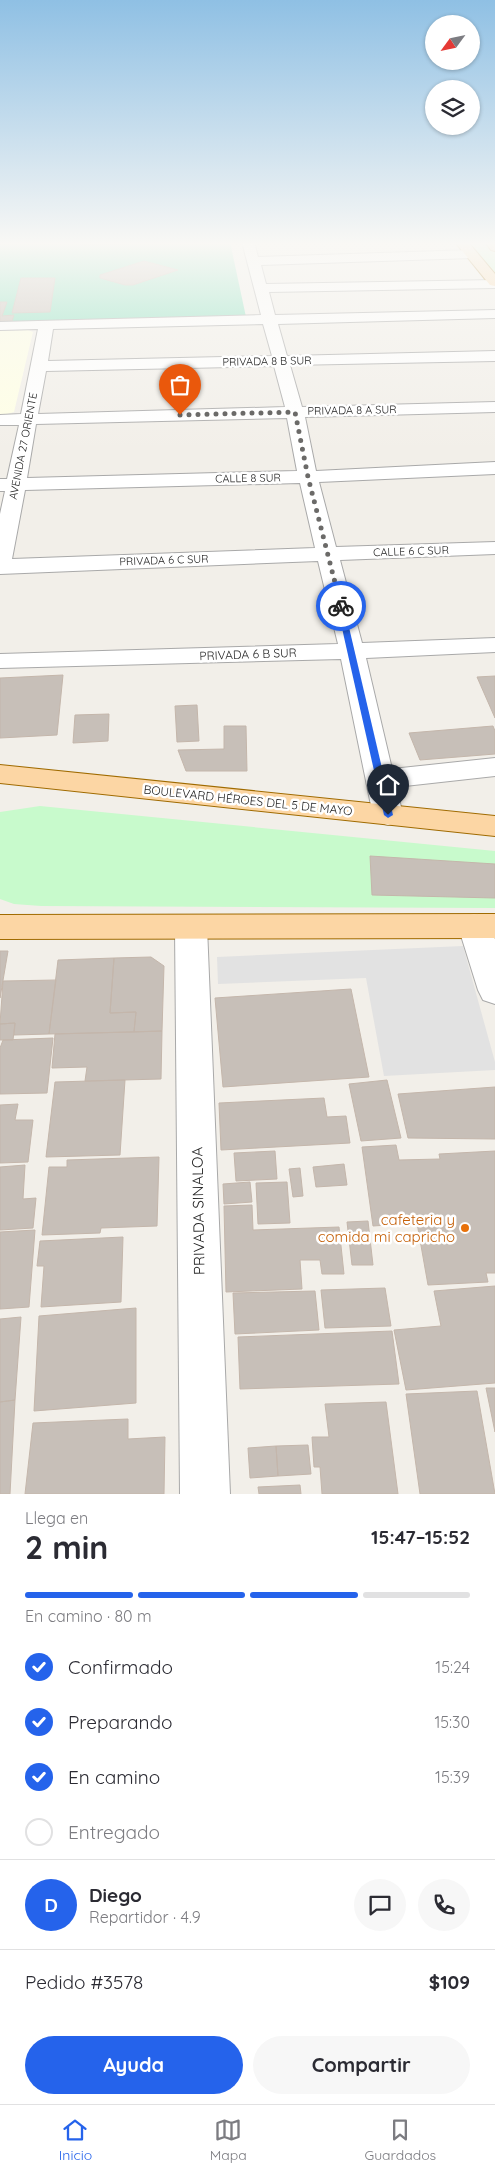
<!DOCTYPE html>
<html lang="es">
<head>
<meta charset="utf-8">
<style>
  body { margin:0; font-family:Quicksand,sans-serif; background:#f7f7f7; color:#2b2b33; height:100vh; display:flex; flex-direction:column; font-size:19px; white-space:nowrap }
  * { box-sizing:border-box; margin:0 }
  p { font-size:16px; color:#7c7c81 }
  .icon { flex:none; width:28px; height:28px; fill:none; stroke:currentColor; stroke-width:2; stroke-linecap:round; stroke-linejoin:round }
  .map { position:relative; height:1494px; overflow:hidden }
  .drawer { display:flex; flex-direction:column; background:#fff; flex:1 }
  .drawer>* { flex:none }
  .needle { width:32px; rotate:237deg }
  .fabs { position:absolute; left:425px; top:15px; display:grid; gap:10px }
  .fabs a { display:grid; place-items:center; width:55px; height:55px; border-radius:50%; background:#fff; box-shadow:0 1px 4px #0004; font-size:25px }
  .pin { position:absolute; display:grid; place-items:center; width:42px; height:42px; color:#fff; margin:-51px -21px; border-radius:50% 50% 50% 0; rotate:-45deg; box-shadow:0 0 5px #0007 }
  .pin .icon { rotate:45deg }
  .courier { position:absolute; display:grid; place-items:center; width:50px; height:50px; margin:-25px; border:4px solid #2563eb; border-radius:50%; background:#fff; color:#222; box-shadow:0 1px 6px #0007 }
  .overview em { font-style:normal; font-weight:700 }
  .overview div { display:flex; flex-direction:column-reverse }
  .overview { display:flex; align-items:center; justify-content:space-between; height:85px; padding:0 25px }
  h1 { font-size:32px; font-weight:700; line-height:38px }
  .bar { display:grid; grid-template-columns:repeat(4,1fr); gap:8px 5px; align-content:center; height:60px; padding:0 25px }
  .bar i { height:6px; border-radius:4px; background:#e1e1e2 }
  .bar .on { background:#2563eb }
  .bar p { grid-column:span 4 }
  .line { display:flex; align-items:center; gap:12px; padding:0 25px; border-top:1px solid #e1e1e2 }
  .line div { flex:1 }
  .round { display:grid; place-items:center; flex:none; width:52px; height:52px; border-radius:26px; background:#f7f7f7 }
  ol { padding:0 25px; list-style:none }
  li { display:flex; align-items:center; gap:15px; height:55px }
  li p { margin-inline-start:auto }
  li .icon { padding:5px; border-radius:50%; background:#2563eb; color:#fff; stroke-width:4 }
  li:last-child { color:#7c7c81 }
  li i { width:28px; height:28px; border:2px solid #e1e1e2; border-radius:50% }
  .primary-button { display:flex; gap:10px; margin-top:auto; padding:10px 25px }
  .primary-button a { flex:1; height:58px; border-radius:30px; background:#2563eb; color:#fff; font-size:20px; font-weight:700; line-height:58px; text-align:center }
  .primary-button a+a { background:#f7f7f7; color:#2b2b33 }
  .dock { display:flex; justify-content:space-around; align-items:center; height:70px; border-top:1px solid #e1e1e2; background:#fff; font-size:14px; color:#7c7c81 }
  .dock a { display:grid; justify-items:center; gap:2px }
  .dock .on { color:#2563eb }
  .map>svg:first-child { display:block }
</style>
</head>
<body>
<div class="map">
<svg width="495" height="1494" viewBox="0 0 495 1494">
  <rect width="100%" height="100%" fill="#f2efe9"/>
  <!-- education -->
  <path fill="#ffffe5" d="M28 330 33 332 14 412 0 416V331Z"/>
  <!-- park -->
  <path fill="#c8facc" d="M465 242H487L495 252V277Z
    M40 806 495 851V908L41 906 14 904 0 899V812Z"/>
  <!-- pitch -->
  <path fill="#88e0be" d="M83 242H230L246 317 0 322V244Z"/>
  <!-- parking -->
  <path fill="#e2e2e2" d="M463 946 495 1062V1070L384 1076 366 978 218 984 217 957Z"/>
  <!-- building -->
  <path fill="#c7bfb8" stroke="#c4b6ab" d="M81 242H128V244L81 245Z
    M144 261 178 270 133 285H125L100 278V275Z
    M21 278H55L50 312 12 313Z
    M0 302H7L2 316 14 315 12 321H0Z
    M63 675 57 735 0 738V678Z
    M495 676V718L477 677Z
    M197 705 199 741 177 742 175 706Z
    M109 714 108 741 73 743 75 715Z
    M224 726H246L247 771H186L178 750 224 749Z
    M493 726 495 731V754L420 760 409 733Z
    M370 856 495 864V898L372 895Z
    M0 951H8L0 998Z
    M151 957 164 966 162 1031 134 1032 136 1012 110 1013 114 958Z
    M114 958 110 1013 136 1012 134 1032 49 1034 58 960Z
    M56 980 49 1034 14 1035 15 1023 0 1024 3 981Z
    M351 989 369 1077 223 1087 215 998Z
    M15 1023 13 1040H0V1024Z
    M162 1031 161 1079 85 1081 87 1067 52 1068 55 1034Z
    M53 1038 47 1093 0 1094V1048L3 1040Z
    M125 1080 120 1155 46 1157 55 1082Z
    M387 1080 401 1138 361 1141 349 1084Z
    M495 1087V1139L408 1138 398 1094Z
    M324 1098 327 1117 346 1116 350 1143 221 1150 219 1103Z
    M18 1104 15 1120H33L28 1162 0 1163V1105Z
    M396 1145 399 1160 440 1159 439 1154 495 1151V1273H486L488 1282 428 1285 417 1223 373 1226 362 1147Z
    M275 1151 277 1179 236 1181 234 1153Z
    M159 1157 157 1226 101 1228 100 1233 42 1235 49 1167H67V1160Z
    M344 1164 347 1185 316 1187 313 1167Z
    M25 1165 23 1199 36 1198 33 1228 0 1230V1167Z
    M300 1168 303 1196 293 1197 289 1169Z
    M250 1182 252 1202 224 1204 223 1184Z
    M287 1182 290 1223 258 1224 256 1183Z
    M252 1205 253 1230 339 1227 344 1274H322L320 1260H300L302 1289 226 1292 224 1206Z
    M368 1221 373 1265H352L347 1222Z
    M35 1230 29 1307 0 1309V1232Z
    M123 1237 121 1302 41 1307 44 1266H37L40 1241Z
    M495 1286V1383L406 1390 394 1330 441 1326 434 1291Z
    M385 1288 391 1326 325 1328 321 1290Z
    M315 1291 319 1330 235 1334 233 1293Z
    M136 1308V1403L34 1411 39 1316Z
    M21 1317 15 1400 0 1402V1319Z
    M392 1331 399 1384 240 1389 238 1337Z
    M486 1388H495V1432Z
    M477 1391 495 1494H420L406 1394Z
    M15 1400 10 1494H0V1402Z
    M386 1402 398 1494H322L320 1467H314L312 1437H329L325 1404Z
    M128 1419V1439L165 1437 164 1494H25L33 1423Z
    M308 1445 311 1474 278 1476 276 1446Z
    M276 1446 278 1476 250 1478 248 1448Z
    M300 1485 301 1494H259L258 1487Z"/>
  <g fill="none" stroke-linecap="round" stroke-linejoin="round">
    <!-- minor casing -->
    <g stroke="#a9a9a9" stroke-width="2">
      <path id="minor" d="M242 242H254L258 257 472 250 478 254 472 258 261 265 266 284 495 280V288L269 292 275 315 495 310V318L278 324 287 356 495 351V361L290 365 302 407 495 402V412L305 417 316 471 495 462V474L319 482 336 547 495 542V554L340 560 362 643 495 638V652L366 658 392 769 495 758V776L396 787 403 815 398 822 388 825 378 822 373 815 341 659 0 668V654L338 644 318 561 0 574V514L5 491H0V479H7L19 425H0V415L21 414 38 329 0 330V322L261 315ZM263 324 272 356 48 361 53 329ZM274 366 285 407 38 414 46 371ZM287 418 297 471 27 478 36 424ZM300 483 315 548 12 559 25 490Z
        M474 914 486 917 495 939V1004L483 1000 478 990 458 926 462 917Z
        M191 915 203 918 207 927 230 1494H180L175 927 179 918Z"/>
    </g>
    <!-- major casing -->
    <g stroke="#a06b00" stroke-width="2">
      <path id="major" d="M455 242H468L495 274V286L490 285Z
        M485 242H495V251L491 250Z
        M0 765 495 816V836L0 783Z
        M495 914V938L0 939V915Z"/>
    </g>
    <!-- minor -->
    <use href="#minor" fill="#fff" fill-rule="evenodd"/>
    <!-- major -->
    <use href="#major" fill="#fcd6a4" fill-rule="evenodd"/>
  </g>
  <!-- sky -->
  <linearGradient id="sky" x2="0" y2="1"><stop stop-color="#8fc0e4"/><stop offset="0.54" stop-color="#f9f8f5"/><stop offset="1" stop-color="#f9f8f5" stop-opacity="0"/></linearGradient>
  <rect width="495" height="451" fill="url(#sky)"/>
  <!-- route -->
  <path fill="#2563eb" d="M341 604 344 606 393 815 388 818 384 815 337 606Z"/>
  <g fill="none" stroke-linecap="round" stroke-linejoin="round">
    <!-- done -->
    <path stroke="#6b6a68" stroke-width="5" stroke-dasharray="0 9" d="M180 415 295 412 308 477 341 606"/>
  </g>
  <!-- markers -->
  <circle fill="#e8710a" stroke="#fff" stroke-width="2" cx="465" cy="1228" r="5"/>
  <g text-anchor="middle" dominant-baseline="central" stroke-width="5" stroke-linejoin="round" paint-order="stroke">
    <!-- far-street labels -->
    <g font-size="11" fill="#222" stroke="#fff">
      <text transform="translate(267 361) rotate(-1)">PRIVADA 8 B SUR</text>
      <text transform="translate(352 410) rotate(-1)">PRIVADA 8 A SUR</text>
      <text transform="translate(23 446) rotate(-79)">AVENIDA 27 ORIENTE</text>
      <text transform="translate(248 478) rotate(-1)">CALLE 8 SUR</text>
      <text transform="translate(411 551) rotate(-2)">CALLE 6 C SUR</text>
      <text transform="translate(164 560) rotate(-2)">PRIVADA 6 C SUR</text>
    </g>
    <!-- street labels -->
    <g font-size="12" fill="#222" stroke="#fff">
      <text transform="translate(248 654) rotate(-2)">PRIVADA 6 B SUR</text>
      <text transform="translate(248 800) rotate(6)">BOULEVARD HÉROES DEL 5 DE MAYO</text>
    </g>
    <!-- near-street labels -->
    <g font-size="15" fill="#222" stroke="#fff">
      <text transform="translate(198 1211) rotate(-91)">PRIVADA SINALOA</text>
    </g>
    <!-- near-food labels -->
    <g font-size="15" fill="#c56008" stroke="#fff" text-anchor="end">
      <text x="455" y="1219">cafeteria y<tspan x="455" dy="17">comida mi capricho</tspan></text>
    </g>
  </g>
</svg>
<div class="fabs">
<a><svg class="needle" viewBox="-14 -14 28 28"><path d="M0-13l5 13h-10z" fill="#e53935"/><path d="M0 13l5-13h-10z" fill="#7c7c81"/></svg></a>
<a><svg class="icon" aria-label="layers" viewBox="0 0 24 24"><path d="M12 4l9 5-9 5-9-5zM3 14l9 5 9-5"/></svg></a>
</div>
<div class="pin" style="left:180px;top:415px;background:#ea580c"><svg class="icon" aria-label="bag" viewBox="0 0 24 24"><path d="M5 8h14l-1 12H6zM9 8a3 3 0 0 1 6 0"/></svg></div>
<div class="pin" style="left:388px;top:815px;background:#1f2937"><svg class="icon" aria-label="home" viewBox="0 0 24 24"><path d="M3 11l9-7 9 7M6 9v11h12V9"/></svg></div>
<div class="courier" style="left:341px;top:606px"><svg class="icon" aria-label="bike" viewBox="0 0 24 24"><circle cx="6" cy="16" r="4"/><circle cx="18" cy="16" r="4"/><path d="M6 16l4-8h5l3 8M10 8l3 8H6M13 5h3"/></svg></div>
</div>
<section class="drawer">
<div class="overview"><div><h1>2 min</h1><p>Llega en</p></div><em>15:47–15:52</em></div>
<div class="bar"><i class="on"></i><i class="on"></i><i class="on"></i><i></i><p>En camino · 80 m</p></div>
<ol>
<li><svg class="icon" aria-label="check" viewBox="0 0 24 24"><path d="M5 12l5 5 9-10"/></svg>Confirmado<p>15:24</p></li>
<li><svg class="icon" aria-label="check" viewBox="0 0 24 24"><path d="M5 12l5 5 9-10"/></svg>Preparando<p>15:30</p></li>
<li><svg class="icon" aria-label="check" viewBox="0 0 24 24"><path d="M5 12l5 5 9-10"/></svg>En camino<p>15:39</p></li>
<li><i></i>Entregado</li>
</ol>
<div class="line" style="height:90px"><b class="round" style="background:#2563eb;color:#fff">D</b><div><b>Diego</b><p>Repartidor · 4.9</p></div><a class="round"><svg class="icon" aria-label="chat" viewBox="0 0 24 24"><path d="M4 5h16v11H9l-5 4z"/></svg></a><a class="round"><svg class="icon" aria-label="phone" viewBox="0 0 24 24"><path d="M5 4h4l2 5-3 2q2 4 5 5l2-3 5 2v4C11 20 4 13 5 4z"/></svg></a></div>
<div class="line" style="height:65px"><div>Pedido #3578</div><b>$109</b></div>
<div class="primary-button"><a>Ayuda</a><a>Compartir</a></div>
</section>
<nav class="dock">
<a class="on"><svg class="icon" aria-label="home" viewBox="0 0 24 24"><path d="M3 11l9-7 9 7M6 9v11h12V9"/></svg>Inicio</a>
<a><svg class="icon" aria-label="map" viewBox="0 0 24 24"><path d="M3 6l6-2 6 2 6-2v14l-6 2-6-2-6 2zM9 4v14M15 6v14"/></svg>Mapa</a>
<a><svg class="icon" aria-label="saved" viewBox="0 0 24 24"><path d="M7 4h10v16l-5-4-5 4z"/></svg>Guardados</a>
</nav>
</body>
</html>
